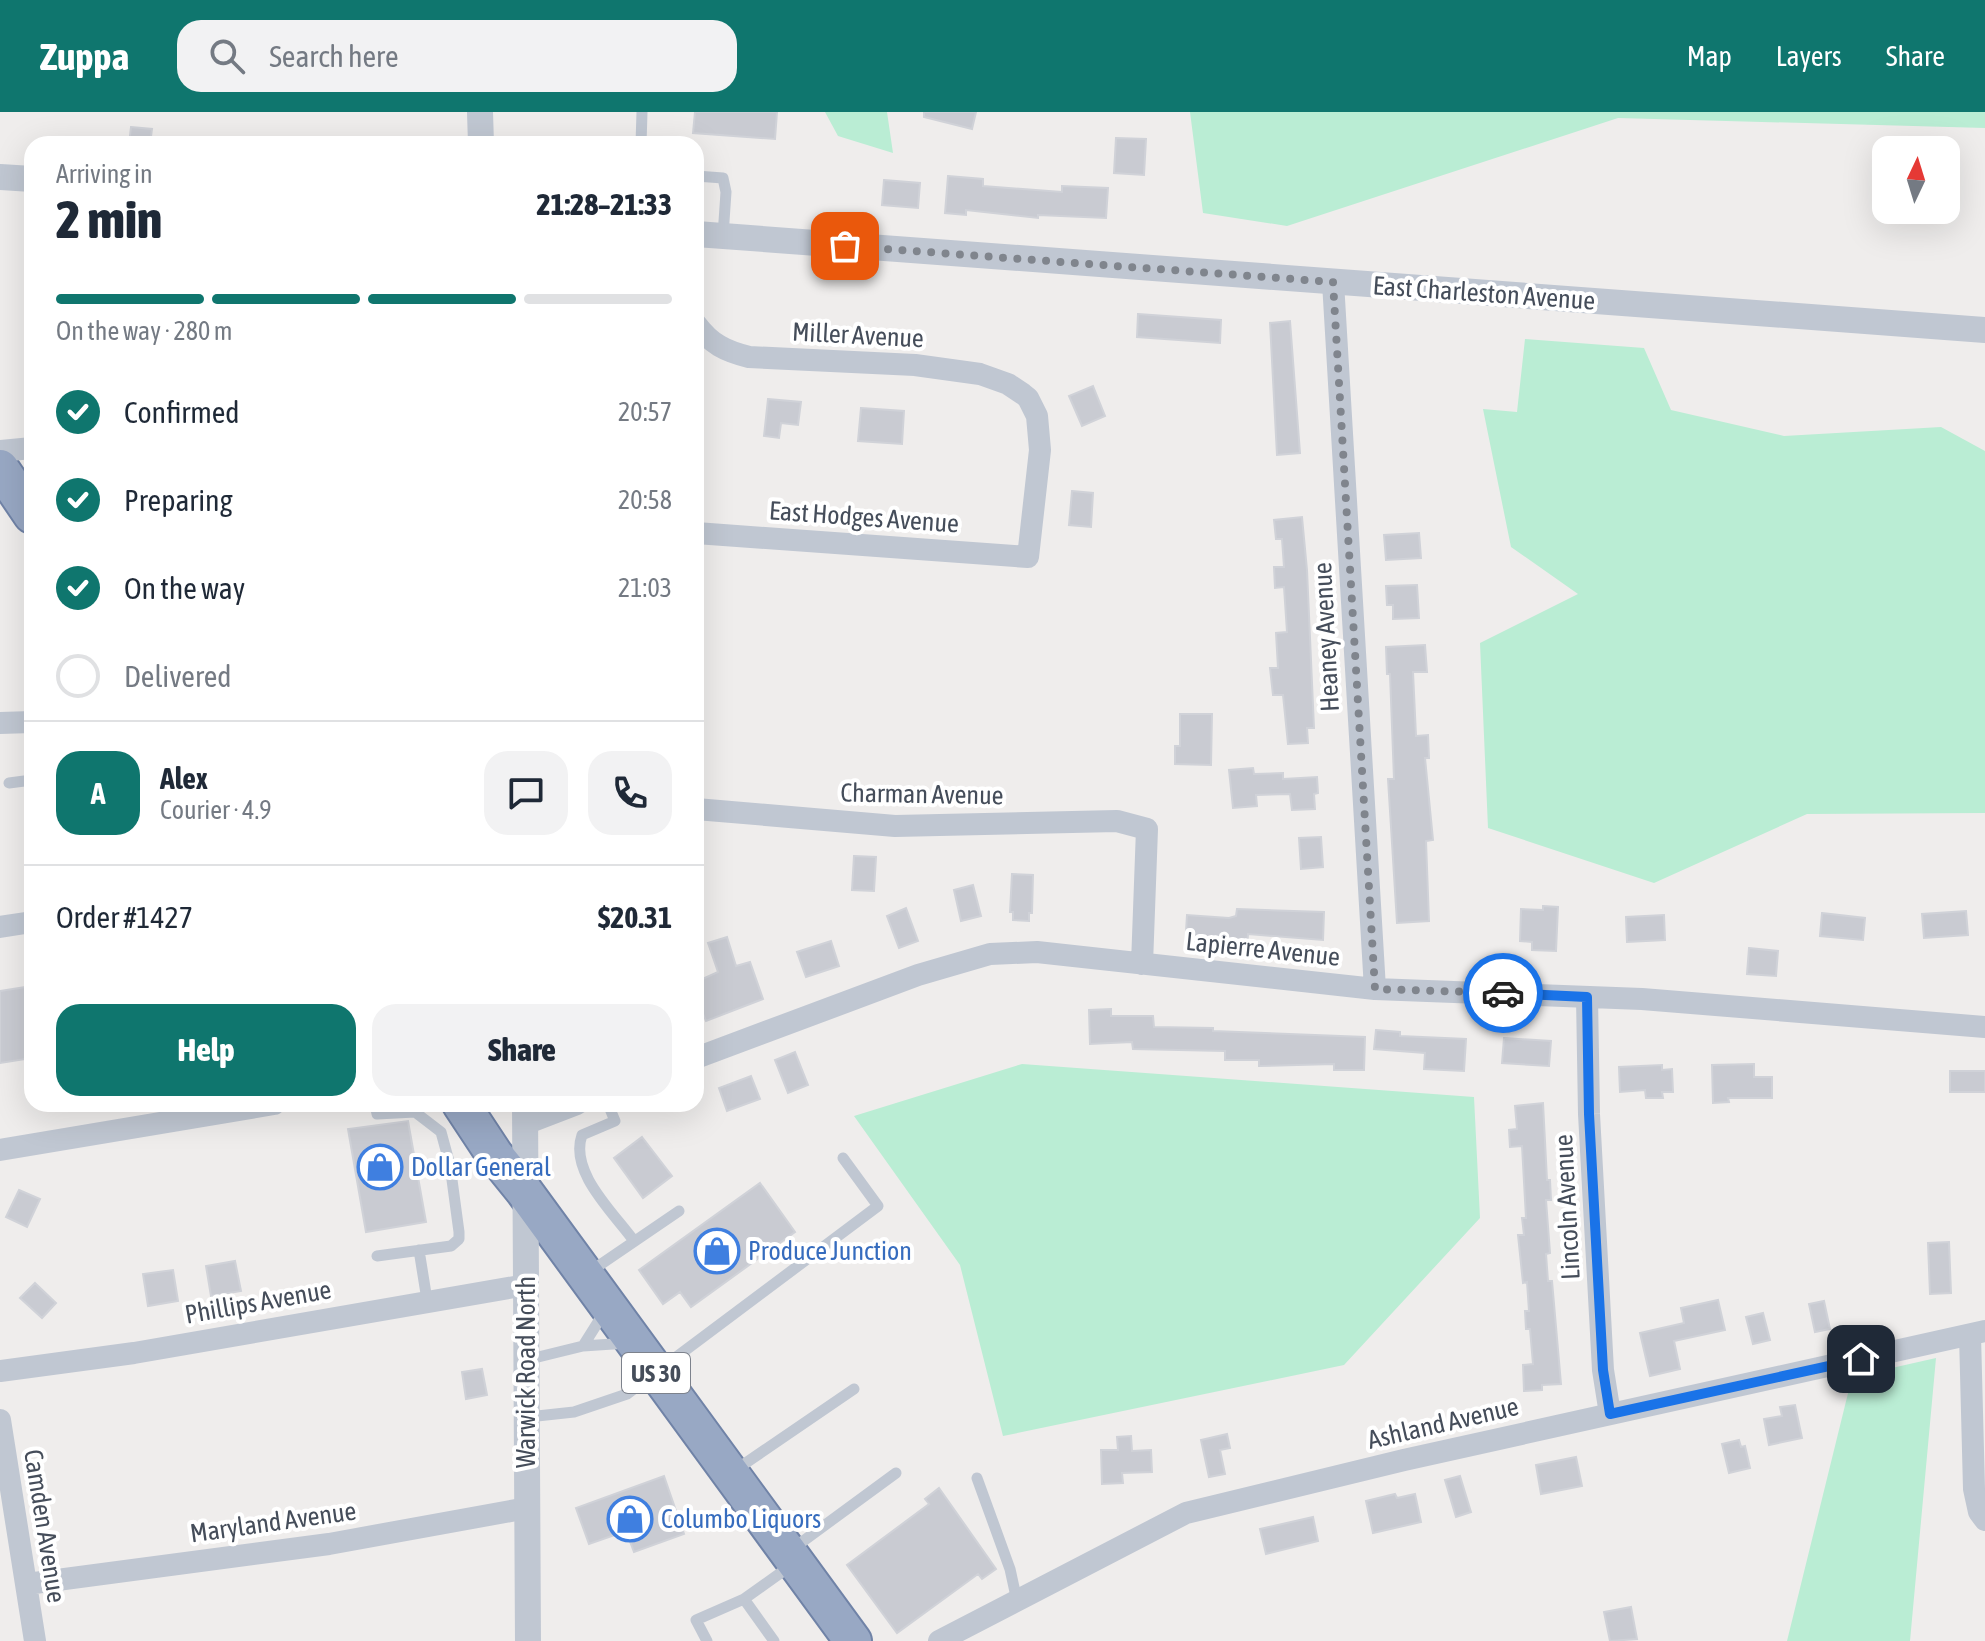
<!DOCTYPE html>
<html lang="en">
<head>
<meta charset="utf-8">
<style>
  body { margin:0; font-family:"Asap Condensed",sans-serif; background:#f2f2f3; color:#1f2937; height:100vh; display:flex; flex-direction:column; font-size:30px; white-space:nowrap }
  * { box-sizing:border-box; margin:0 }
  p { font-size:26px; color:#747a83 }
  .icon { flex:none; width:44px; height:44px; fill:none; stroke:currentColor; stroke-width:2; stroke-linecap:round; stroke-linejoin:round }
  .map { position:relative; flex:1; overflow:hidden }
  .side { position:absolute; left:24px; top:24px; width:680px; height:976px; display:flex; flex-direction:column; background:#fff; border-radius:24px; box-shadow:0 8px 32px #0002 }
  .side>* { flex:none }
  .needle { width:52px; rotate:4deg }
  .tools { position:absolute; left:1872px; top:24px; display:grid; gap:16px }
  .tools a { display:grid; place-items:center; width:88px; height:88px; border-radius:16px; background:#fff; box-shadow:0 8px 32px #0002; font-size:40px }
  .pin { position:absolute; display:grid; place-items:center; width:68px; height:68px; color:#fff; margin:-34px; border-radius:16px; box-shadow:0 4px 12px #0006 }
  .courier { position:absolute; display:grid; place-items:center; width:80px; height:80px; margin:-40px; border:6px solid #1a73e8; border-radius:50%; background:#fff; color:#222; box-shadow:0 2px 10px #0007 }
  .overview em { font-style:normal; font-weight:800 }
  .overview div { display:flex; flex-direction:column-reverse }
  .overview { display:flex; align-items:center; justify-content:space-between; height:136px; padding:0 32px }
  h1 { font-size:52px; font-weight:800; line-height:60px }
  .bar { display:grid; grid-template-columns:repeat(4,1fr); gap:12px 8px; align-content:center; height:96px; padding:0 32px }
  .bar i { height:10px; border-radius:6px; background:#e0e1e3 }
  .bar .on { background:#0f766e }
  .bar p { grid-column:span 4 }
  .line { display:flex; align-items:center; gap:20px; padding:0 32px; border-top:2px solid #e0e1e3 }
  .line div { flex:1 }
  .round { display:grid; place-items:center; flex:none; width:84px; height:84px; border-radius:24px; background:#f2f2f3 }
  ol { padding:0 32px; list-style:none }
  li { display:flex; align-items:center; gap:24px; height:88px }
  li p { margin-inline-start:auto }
  li .icon { padding:8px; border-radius:50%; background:#0f766e; color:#fff; stroke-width:4 }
  li:last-child { color:#747a83 }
  li i { width:44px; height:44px; border:4px solid #e0e1e3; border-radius:50% }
  .button { display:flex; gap:16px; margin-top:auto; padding:16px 32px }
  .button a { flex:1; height:92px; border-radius:24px; background:#0f766e; color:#fff; font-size:32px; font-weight:800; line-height:92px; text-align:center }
  .button a+a { background:#f2f2f3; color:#1f2937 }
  header { display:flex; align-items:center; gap:48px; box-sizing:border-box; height:112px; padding:0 40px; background:#0f766e; color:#fff }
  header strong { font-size:38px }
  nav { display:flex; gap:44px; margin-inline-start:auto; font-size:28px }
  .search { width:560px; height:72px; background:#f2f2f3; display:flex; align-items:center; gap:20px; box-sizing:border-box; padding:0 28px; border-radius:24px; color:#747a83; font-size:30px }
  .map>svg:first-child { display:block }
</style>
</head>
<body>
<header>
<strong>Zuppa</strong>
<div class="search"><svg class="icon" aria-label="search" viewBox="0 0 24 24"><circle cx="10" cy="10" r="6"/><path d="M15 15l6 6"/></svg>Search here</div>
<nav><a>Map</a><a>Layers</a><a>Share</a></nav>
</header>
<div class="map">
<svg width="1985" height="1529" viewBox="0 0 1985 1529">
  <rect width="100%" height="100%" fill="#efedec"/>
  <!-- green -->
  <path fill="#baedd4" d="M825 0H887L893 41 838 24Z
    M1190 0H1985V16L1618 6 1287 114 1203 101Z
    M1525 227 1644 236 1671 298 1784 324 1941 315 1985 339V701L1807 702 1654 771 1488 716 1480 531 1578 482 1511 435 1483 297 1517 300Z
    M1022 952 1474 985 1480 1106 1344 1253 1003 1324 960 1153 854 1004Z
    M1936 1246 1910 1529H1787L1852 1265Z"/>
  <!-- building -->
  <path fill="#c9cbd2" stroke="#d0d2d8" stroke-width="2" d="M695 0H777L775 27 693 21Z
    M924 0H976L972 17 924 5Z
    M131 15 152 17 150 32H129Z
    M1116 26 1146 27 1144 63 1114 61Z
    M948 64 983 67V74L1062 80V74L1108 76 1106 106 1038 103V106L966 98V103L945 101Z
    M884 68 920 71 918 96 882 93Z
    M1138 202 1221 208 1220 231 1137 225Z
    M1290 209 1300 341 1277 343 1270 211Z
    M1093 274 1105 304 1082 314 1069 284Z
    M768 287 801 290 798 313 781 311 779 326 764 324Z
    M861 296 904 299 902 332 858 329Z
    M1072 379 1093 381 1091 415 1069 413Z
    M1302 405 1307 458 1314 616H1307L1308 631 1288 632 1283 583H1273L1270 556H1278L1276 521 1287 520 1284 475 1275 476 1274 455H1284L1282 427H1276L1274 408Z
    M1419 421 1421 446 1386 448 1384 423Z
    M1417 473 1419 506 1393 507V493H1387L1386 474Z
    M1425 533 1427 560H1413L1416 624 1428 623 1429 646H1425L1433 728 1426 729 1429 809 1397 811 1388 667H1394L1390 562H1387L1386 535Z
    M1180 602H1212L1211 653 1175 652V634H1180Z
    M1253 656 1254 662 1283 661V667L1317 665 1318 681 1314 682 1315 697 1292 698 1290 682 1256 683 1257 694 1233 696 1229 658Z
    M1321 725 1323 755 1301 757 1299 726Z
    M854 744 876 745 874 779 852 778Z
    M1012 762 1033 763 1032 801H1029V809L1013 808V800H1010Z
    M973 773 981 804 961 809 954 778Z
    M1543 794 1558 795 1556 839 1532 838V830L1520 829 1521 797 1543 798Z
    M906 796 918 829 899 836 887 804Z
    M1237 797 1324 800 1323 828 1248 822 1247 838 1185 836 1187 803 1229 806 1236 804Z
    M1966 799 1968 823 1924 826 1922 802Z
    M1822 801 1865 806 1863 828 1820 824Z
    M1664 803 1665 828 1627 830 1626 805Z
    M727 825 736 854 750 850 763 887 706 909 696 885V870L718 860 708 831Z
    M831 829 839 854 806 865 797 840Z
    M1749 836 1778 839 1776 864 1747 862Z
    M32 874V946L0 951V879Z
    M1111 897V904H1153L1154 915 1213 916V919L1365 925 1364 958H1334V952L1259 954V948H1225V939L1133 937 1132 930 1090 932 1089 898Z
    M1376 918 1400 920V924L1466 927 1464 959 1424 957 1425 941 1374 937Z
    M1504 926 1551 929 1549 954 1502 951Z
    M795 940 808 973 788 981 775 948Z
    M1754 952V965H1772V986H1728L1729 990 1713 991 1712 953Z
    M1662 953V958L1672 957 1673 980H1662L1663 986H1646L1645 978 1620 980 1619 955Z
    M1950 959H1985V980H1950Z
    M751 964 760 987 727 999 719 976Z
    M1543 991 1547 1068H1550L1551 1088H1546L1550 1141 1546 1142 1548 1169H1552L1561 1272 1542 1273V1278L1524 1279 1523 1253 1533 1252 1530 1217H1526L1525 1199H1529L1527 1170 1523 1171 1518 1123H1524L1522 1106H1526L1522 1034 1510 1035 1509 1018 1517 1017 1515 994Z
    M408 1009 426 1110 366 1120 348 1017Z
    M642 1025 672 1064 643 1086 614 1046Z
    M760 1071 795 1120 691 1195 680 1180 663 1192 639 1158Z
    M19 1078 40 1087 27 1115 6 1105Z
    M1949 1130 1951 1181 1930 1182 1928 1131Z
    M235 1149 241 1179 211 1184 206 1154Z
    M173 1158 178 1189 148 1194 143 1162Z
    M35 1171 56 1191 42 1206 20 1186Z
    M1718 1188 1725 1218 1674 1229 1680 1257 1650 1264 1640 1221 1684 1211 1681 1196Z
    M1824 1189 1830 1217 1815 1220 1809 1192Z
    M1763 1201 1770 1228 1753 1232 1746 1205Z
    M482 1257 487 1283 466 1287 462 1260Z
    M1795 1293 1802 1326 1769 1333 1764 1307 1782 1304 1780 1295Z
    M1227 1322 1230 1336 1220 1338 1225 1362 1209 1365 1201 1328Z
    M1131 1324 1132 1339 1151 1338 1152 1360 1122 1361 1123 1371 1102 1372 1101 1338H1118L1117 1325Z
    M1739 1328 1741 1335 1745 1334 1750 1356 1729 1361 1722 1332Z
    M1576 1345 1582 1374 1541 1382 1536 1353Z
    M664 1364 684 1422 634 1440 626 1419 589 1432 576 1396Z
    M1460 1364 1471 1400 1456 1405 1445 1368Z
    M939 1376 996 1457 982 1467 978 1462 897 1521 847 1453 929 1392 925 1387Z
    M1395 1382 1397 1386 1415 1382 1421 1410 1373 1421 1366 1389Z
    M1313 1405 1318 1429 1266 1442 1260 1417Z
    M1631 1495 1637 1527 1610 1529 1604 1500Z"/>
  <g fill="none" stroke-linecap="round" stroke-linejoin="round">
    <!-- trunk casing -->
    <g stroke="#7083a7" stroke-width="40">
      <path id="trunk" d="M0 356 32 403
        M461 992 494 1042 524 1079 853 1529"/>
    </g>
    <!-- service -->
    <path stroke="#c0c7d2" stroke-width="11" d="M641 32 642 0
      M696 64 723 66 726 80 723 124
      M9 671 32 668
      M375 992 377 1002 415 1000 441 1020 450 1053 459 1120V1127L451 1134 377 1144
      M608 992 615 1009 582 1023C569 1060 613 1100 634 1129
      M419 1138 427 1188
      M588 1161 679 1099
      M605 1199 583 1234 628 1231
      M526 1248 583 1234
      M528 1305 574 1300 627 1282 878 1094 843 1046
      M734 1359 854 1277
      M977 1366 1010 1457 1017 1489
      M791 1438 896 1361
      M707 1529 696 1508 744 1487
      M774 1529 744 1487 793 1452"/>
    <!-- minor -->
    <path stroke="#c0c7d2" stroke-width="22" d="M1333 170 1375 877
      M696 212C711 232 725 239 749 245L915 253 980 262 1008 272 1023 282 1028 286 1037 304 1040 338 1028 445 696 421
      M0 339 32 336
      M0 611 32 610
      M696 697 895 714 1117 709 1147 717 1142 852
      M0 815 32 810
      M1587 885 1589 1002 1603 1258 1610 1302
      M696 946 918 863 990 842 1037 840 1375 877 1642 887 1985 915
      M525 1012 577 992
      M0 1038 274 992
      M1970 1223 1974 1377 1979 1400 1985 1408
      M0 1259 134 1241 526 1173
      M0 1308 35 1529
      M27 1472 329 1432 527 1396
      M939 1529 1186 1401 1404 1348 1985 1219"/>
    <!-- tertiary -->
    <path stroke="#c0c7d2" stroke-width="26" d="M480 0 481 32
      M0 65 32 67
      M696 122 1985 218
      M525 992 528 1529"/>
    <!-- trunk -->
    <use href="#trunk" stroke="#98a8c4" stroke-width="36"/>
  </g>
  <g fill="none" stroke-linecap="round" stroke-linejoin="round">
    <!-- done -->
    <path stroke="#80858d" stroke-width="8" stroke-dasharray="0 14.4" d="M845 134 1333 170 1375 877 1503 881"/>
    <!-- route -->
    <path stroke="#1a73e8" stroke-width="10" d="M1503 881 1587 885 1589 1002 1603 1258 1610 1302 1861 1247"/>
  </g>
  <!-- icons -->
  <defs>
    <g id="shop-ring" transform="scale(2.3)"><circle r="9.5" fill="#fff" stroke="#3f7fe0" stroke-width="1.5"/><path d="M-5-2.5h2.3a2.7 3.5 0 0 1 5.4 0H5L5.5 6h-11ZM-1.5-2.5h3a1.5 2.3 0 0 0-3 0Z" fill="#3f7fe0"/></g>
  </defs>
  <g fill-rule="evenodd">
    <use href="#shop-ring" x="380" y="1055"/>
    <use href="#shop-ring" x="717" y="1139"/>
    <use href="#shop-ring" x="630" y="1407"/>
  </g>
  <g text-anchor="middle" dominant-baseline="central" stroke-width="8" stroke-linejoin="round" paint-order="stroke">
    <!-- shield labels -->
    <rect fill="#fff" stroke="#7d828c" stroke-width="2" x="622" y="1241" width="68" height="40" rx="6"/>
    <g font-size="24" font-weight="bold" fill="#454d5a">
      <text x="656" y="1261">US 30</text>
    </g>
    <!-- street labels -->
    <g font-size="26" fill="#454d5a" stroke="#fff">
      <text transform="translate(1484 181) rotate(4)">East Charleston Avenue</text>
      <text transform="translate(858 223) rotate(3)">Miller Avenue</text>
      <text transform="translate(864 405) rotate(4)">East Hodges Avenue</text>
      <text transform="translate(1326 525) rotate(-93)">Heaney Avenue</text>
      <text transform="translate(922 682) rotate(1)">Charman Avenue</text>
      <text transform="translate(1263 837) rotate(6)">Lapierre Avenue</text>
      <text transform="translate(1567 1095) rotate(-93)">Lincoln Avenue</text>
      <text transform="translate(258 1190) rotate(-10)">Phillips Avenue</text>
      <text transform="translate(526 1260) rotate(-90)">Warwick Road North</text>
      <text transform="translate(1443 1311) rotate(-13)">Ashland Avenue</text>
      <text transform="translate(273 1410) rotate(-8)">Maryland Avenue</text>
      <text transform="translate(45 1414) rotate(81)">Camden Avenue</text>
    </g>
    <!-- shop labels -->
    <g font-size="26" fill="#366cbe" stroke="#fff" text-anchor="start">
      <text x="411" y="1055">Dollar General</text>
      <text x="748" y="1139">Produce Junction</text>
      <text x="661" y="1407">Columbo Liquors</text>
    </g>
  </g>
</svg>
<div class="tools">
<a><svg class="needle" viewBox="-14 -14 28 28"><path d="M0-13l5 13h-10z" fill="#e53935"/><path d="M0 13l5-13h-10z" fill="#747a83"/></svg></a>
</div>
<div class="pin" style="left:845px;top:134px;background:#ea580c"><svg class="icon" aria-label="bag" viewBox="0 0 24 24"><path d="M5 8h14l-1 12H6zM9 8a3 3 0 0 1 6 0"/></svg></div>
<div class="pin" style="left:1861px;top:1247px;background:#1f2937"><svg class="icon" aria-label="home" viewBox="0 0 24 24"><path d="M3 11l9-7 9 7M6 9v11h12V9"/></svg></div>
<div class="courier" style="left:1503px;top:881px"><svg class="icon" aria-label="car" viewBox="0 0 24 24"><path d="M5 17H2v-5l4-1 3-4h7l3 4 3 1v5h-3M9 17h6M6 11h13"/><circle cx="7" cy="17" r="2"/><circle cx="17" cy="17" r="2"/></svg></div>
<section class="side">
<div class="overview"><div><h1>2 min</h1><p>Arriving in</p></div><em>21:28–21:33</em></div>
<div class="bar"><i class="on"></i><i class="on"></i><i class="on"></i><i></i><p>On the way · 280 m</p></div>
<ol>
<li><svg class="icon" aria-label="check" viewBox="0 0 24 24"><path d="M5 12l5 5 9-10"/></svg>Confirmed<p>20:57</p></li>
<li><svg class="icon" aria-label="check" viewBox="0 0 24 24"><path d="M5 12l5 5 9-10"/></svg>Preparing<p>20:58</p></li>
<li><svg class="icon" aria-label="check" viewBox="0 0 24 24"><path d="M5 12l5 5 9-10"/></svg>On the way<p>21:03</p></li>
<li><i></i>Delivered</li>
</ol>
<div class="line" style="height:144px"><b class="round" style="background:#0f766e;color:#fff">A</b><div><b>Alex</b><p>Courier · 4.9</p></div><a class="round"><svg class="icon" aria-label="chat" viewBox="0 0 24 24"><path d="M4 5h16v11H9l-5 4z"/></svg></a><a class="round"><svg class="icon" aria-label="phone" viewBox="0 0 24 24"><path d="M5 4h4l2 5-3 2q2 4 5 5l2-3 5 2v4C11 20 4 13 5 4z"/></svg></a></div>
<div class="line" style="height:104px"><div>Order #1427</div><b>$20.31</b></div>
<div class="button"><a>Help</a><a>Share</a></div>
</section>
</div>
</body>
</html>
